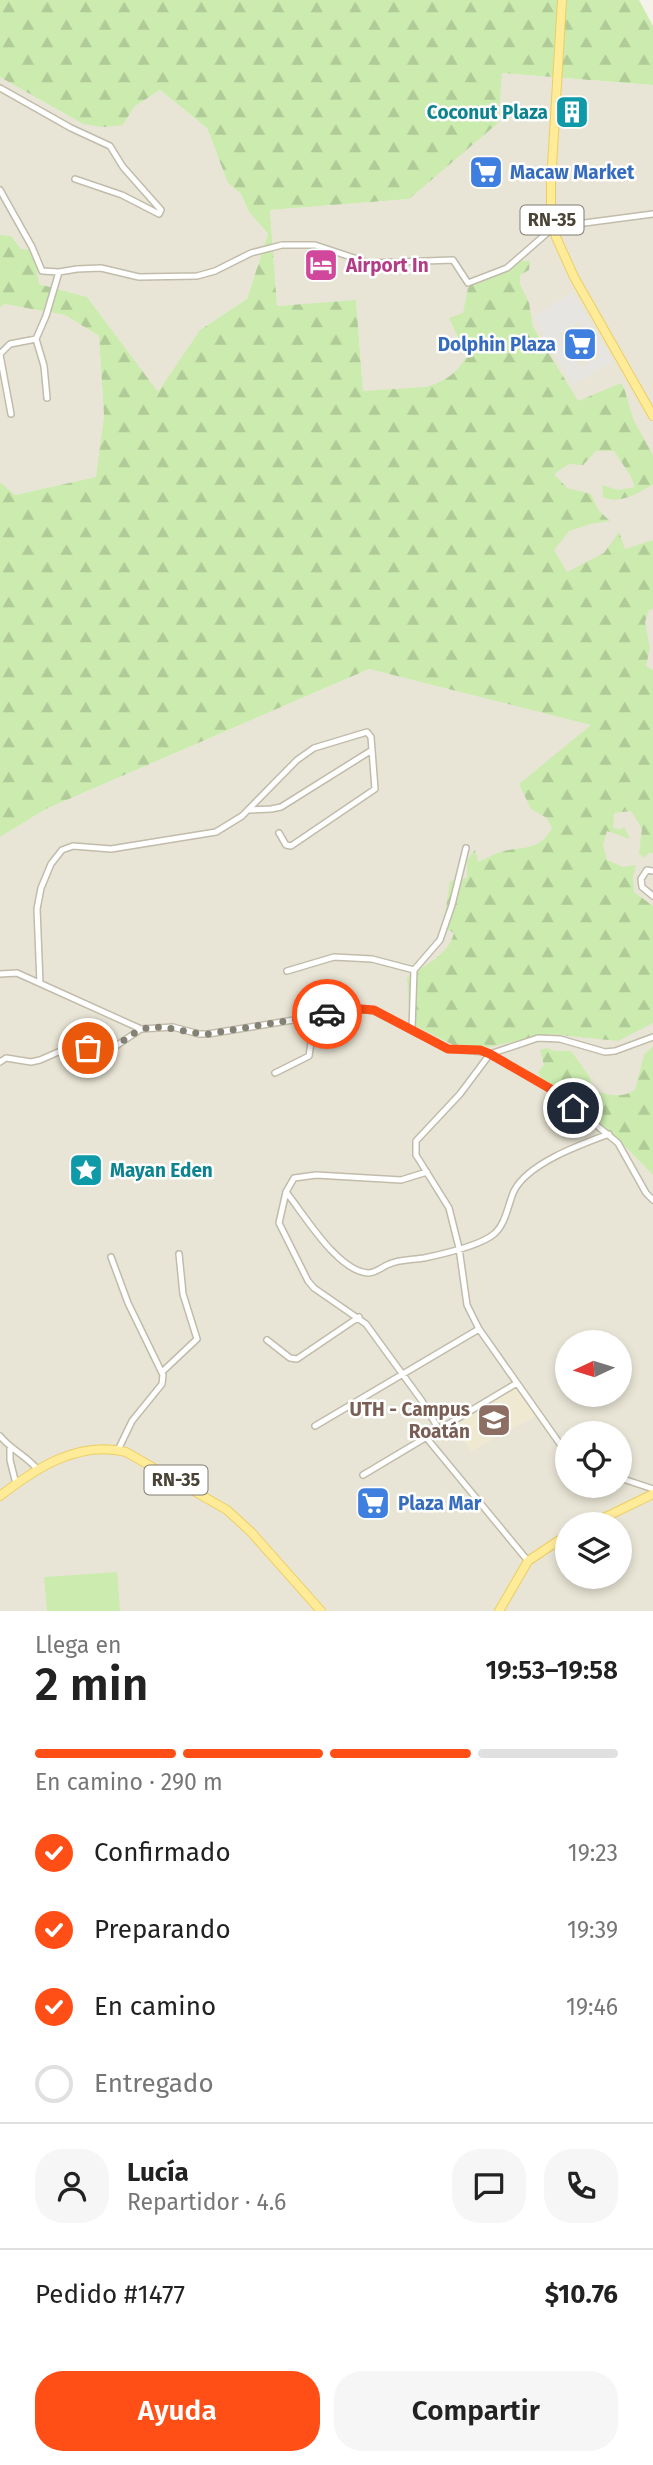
<!DOCTYPE html>
<html lang="es">
<head>
<meta charset="utf-8">
<style>
  body { margin:0; font-family:"Fira Sans",sans-serif; background:#f6f6f6; color:#222; height:100vh; display:flex; flex-direction:column; font-size:26px; white-space:nowrap }
  * { box-sizing:border-box; margin:0 }
  p { font-size:23px; color:#767676 }
  .icon { flex:none; width:38px; height:38px; fill:none; stroke:currentColor; stroke-width:2; stroke-linecap:round; stroke-linejoin:round }
  .map { position:relative; height:1611px; overflow:hidden }
  .sheet { display:flex; flex-direction:column; background:#fff; flex:1 }
  .sheet>* { flex:none }
  .needle { width:46px; rotate:266deg }
  .controls { position:absolute; left:555px; top:1330px; display:grid; gap:14px }
  .controls a { display:grid; place-items:center; width:77px; height:77px; border-radius:50%; background:#fff; box-shadow:0 4px 10px #0003; font-size:35px }
  .pin { position:absolute; display:grid; place-items:center; width:60px; height:60px; color:#fff; margin:-30px; border:4px solid #fff; border-radius:50%; box-shadow:0 2px 7px #0007 }
  .courier { position:absolute; display:grid; place-items:center; width:70px; height:70px; margin:-35px; border:5px solid #ff4e16; border-radius:50%; background:#fff; color:#222; box-shadow:0 2px 9px #0007 }
  .headline em { font-style:normal; font-weight:600 }
  .headline div { display:flex; flex-direction:column-reverse }
  .headline { display:flex; align-items:center; justify-content:space-between; height:119px; padding:0 35px }
  h1 { font-size:46px; font-weight:600; line-height:52px }
  .bar { display:grid; grid-template-columns:repeat(4,1fr); gap:10px 7px; align-content:center; height:84px; padding:0 35px }
  .bar i { height:9px; border-radius:5px; background:#e0e0e0 }
  .bar .current { background:#ff4e16 }
  .bar p { grid-column:span 4 }
  .line { display:flex; align-items:center; gap:18px; padding:0 35px; border-top:2px solid #e0e0e0 }
  .line div { flex:1 }
  .round { display:grid; place-items:center; flex:none; width:74px; height:74px; border-radius:28px; background:#f6f6f6 }
  ol { padding:0 35px; list-style:none }
  li { display:flex; align-items:center; gap:21px; height:77px }
  li p { margin-inline-start:auto }
  li .icon { padding:7px; border-radius:50%; background:#ff4e16; color:#fff; stroke-width:4 }
  li:last-child { color:#767676 }
  li i { width:38px; height:38px; border:4px solid #e0e0e0; border-radius:50% }
  .button { display:flex; gap:14px; margin-top:auto; padding:14px 35px }
  .button a { flex:1; height:80px; border-radius:28px; background:#ff4e16; color:#fff; font-size:28px; font-weight:600; line-height:80px; text-align:center }
  .button a+a { background:#f6f6f6; color:#222 }
  .map>svg:first-child { display:block }
</style>
</head>
<body>
<div class="map">
<svg width="653" height="1611" viewBox="0 0 653 1611">
  <defs>
    <pattern id="forest-firs" width="22" height="20" patternUnits="userSpaceOnUse" patternTransform="scale(1.75)"><rect width="22" height="20" fill="#cbebaf"/><path d="M5 1l3.5 6h-7zM16 11l3.5 6h-7z" fill="#b0cb97"/></pattern>
  </defs>
  <rect width="100%" height="100%" fill="#f5f3e9"/>
  <!-- residential -->
  <path fill="#e9e5d6" fill-rule="evenodd" d="M502 73 653 85V1611H0V837L46 809 369 669 591 724 363 391 356 301 277 306 270 210 409 199ZM567 1342H620V1395H567ZM567 1433H620V1486H567ZM567 1524H620V1577H567Z
    M0 77 83 124 123 125 134 107 160 90 207 128 228 183 241 194 249 212 268 234 247 299 200 330 158 393 87 297 39 284 21 249 11 236 0 235Z
    M3 304 65 315 99 336 104 416 97 477 15 495 0 482V308Z"/>
  <!-- education -->
  <path fill="#efe9d2" d="M516 1386 536 1416 471 1451 453 1425Z"/>
  <!-- forest -->
  <path fill="url(#forest-firs)" d="M0 0H639L653 26V85L502 73 498 123 409 199 270 210 277 306 356 300 363 391 426 387C445 382 462 370 468 352L460 341 449 318 463 313 468 288 474 283 520 261H530L529 270 520 275V284L529 303 533 327 578 401 621 383 625 391 633 419 653 455V484C640 493 618 505 603 497L602 485 618 490 635 487 630 475 614 451H596L583 465 569 464 554 474 567 488 591 494 598 510 610 521 590 524 569 531 554 550 567 572 604 553 619 532 625 549 653 540V609L649 610 645 622 650 648 646 666 653 670V853H649L644 858 639 853 642 829 631 811 614 813 613 827 619 830 624 827 630 839 607 831 603 845 607 860 623 867 636 865 633 877 634 892 653 906V1023L618 1041 550 1034 480 1049 457 1047 410 1023 407 978C425 964 448 956 454 933L443 927 450 881 467 878V860L475 850 478 862C486 859 495 853 504 851 526 846 539 851 552 828L547 818 531 809 519 784 591 725 369 669 46 809 0 837V482L15 495 96 477 104 416 99 336 65 315 4 304 0 308V235L11 236 21 249 33 250 39 284 87 297 158 392 200 330 247 299 268 234 249 212 241 194 228 183 207 128 160 90 134 107 123 125 104 127 83 124 0 77Z
    M653 1046V1175L619 1140 604 1130 566 1093 552 1084 542 1080 538 1072 544 1065 540 1050 546 1048 555 1051H571L589 1076 593 1090C609 1095 620 1099 635 1090L644 1055Z"/>
  <!-- pitch -->
  <path fill="#cbebaf" d="M117 1572 120 1611H47L44 1577Z"/>
  <!-- parking -->
  <path fill="#e6e5e1" fill-rule="evenodd" d="M572 293 613 361 573 385 534 317ZM579 321 600 356 581 368 559 333Z"/>
  <g fill="none" stroke-linecap="round" stroke-linejoin="round">
    <!-- minor casing -->
    <g stroke="#c1bcaa" stroke-width="8">
      <path id="minor" d="M0 88 71 128 110 146 123 167 161 210 159 214 122 195 75 179
        M0 190 32 247 42 271 59 272 77 269 101 268 139 277 197 276 215 271 251 253 282 245H315L369 263 453 260 468 283 507 268 554 227 653 214
        M0 354 10 344 36 339
        M0 355 11 414
        M47 398 44 366 36 339 46 316 59 272
        M249 810 271 809 281 807 372 750
        M653 871 647 870 641 879 642 887 653 896
        M287 971 334 957 372 959 414 970
        M0 974 17 973 141 1029 173 1027 199 1034H208L361 1009 374 1011 448 1049 486 1052 556 1092 618 1143 646 1193 653 1200
        M40 983 37 909 41 888 51 864 62 850 73 846 111 849 216 832 242 816 297 760 314 748 367 732 371 737 375 789 291 846 286 845 279 833
        M412 1029 414 970 440 940 452 905 466 848
        M0 1062 6 1058 31 1062 40 1060 72 1046 104 1050 116 1046 141 1029
        M275 1073 309 1056 315 1016
        M427 1172 401 1180 316 1175 294 1178 286 1192 279 1223 308 1281 314 1288 366 1324 422 1401 438 1428
        M286 1192C304 1214 337 1271 368 1273 375 1273 381 1268 387 1265 399 1259 412 1260 424 1258 443 1254 480 1246 494 1234 506 1224 508 1204 514 1191 528 1163 582 1144 609 1134
        M111 1257 128 1303 163 1375 162 1384 132 1421 118 1450
        M267 1340 290 1358 297 1359 359 1317
        M162 1372 197 1339 183 1294 179 1254
        M315 1426 479 1329
        M0 1436C11 1450 27 1456 38 1470
        M425 1436 528 1561
        M10 1448V1460L16 1484
        M567 1454 479 1329 467 1305 459 1248 449 1208 416 1155V1141L460 1094 490 1054 538 1038 560 1039 605 1052 615 1051 653 1037
        M363 1475 517 1383
        M620 1478 653 1489"/>
    </g>
    <!-- primary casing -->
    <g stroke="#ebce61" stroke-width="10">
      <path id="primary" d="M562 0 551 183V217L556 237 574 277 653 416
        M0 1496C36 1468 79 1440 126 1452L227 1510 251 1532 321 1611
        M591 1524 653 1494
        M499 1611 528 1561 567 1535"/>
    </g>
    <!-- minor -->
    <use href="#minor" stroke="#fff" stroke-width="5"/>
    <!-- primary -->
    <use href="#primary" stroke="#ffeb98" stroke-width="8"/>
  </g>
  <g fill="none" stroke-linecap="round" stroke-linejoin="round">
    <!-- done -->
    <path stroke="#858175" stroke-width="7" stroke-dasharray="0 12.6" d="M88 1048C107 1050 113 1048 129 1037 133 1034 138 1030 143 1029 165 1023 186 1034 208 1034L327 1014"/>
    <!-- route -->
    <path stroke="#ff4e16" stroke-width="9" d="M327 1014 361 1009 374 1010 448 1049 480 1050 490 1054 556 1092 573 1108"/>
  </g>
  <!-- icons -->
  <defs>
    <g id="building-square" transform="scale(1.75)"><rect x="-9" y="-9" width="18" height="18" rx="4" fill="#0f9aa8" stroke="#fff"/><path d="M-4-6H4V6H1V3H-1V6H-4ZM-2.5-4.3h1.7v1.8h-1.7ZM.8-4.3h1.7v1.8H.8ZM-2.5-1h1.7V.8h-1.7ZM.8-1h1.7V.8H.8Z" fill="#fff"/></g>
    <g id="supermarket-square" transform="scale(1.75)"><rect x="-9" y="-9" width="18" height="18" rx="4" fill="#3f7fe0" stroke="#fff"/><path d="M-6-5.5h2.5l.6 2H6L4.5 2H-2.5L-4.4-4H-6ZM-1.5 3.2a1.3 1.3 0 1 0 .1 0ZM3 3.2a1.3 1.3 0 1 0 .1 0Z" fill="#fff"/></g>
    <g id="hotel-square" transform="scale(1.75)"><rect x="-9" y="-9" width="18" height="18" rx="4" fill="#d1479c" stroke="#fff"/><path d="M-6-4.5h1.5V1H6V5H4.5V3h-9V5H-6ZM-4 0a1.8 1.8 0 1 1 3.6 0ZM.5 0V-2.5h3Q6-2.5 6 0Z" fill="#fff"/></g>
    <g id="sight-square" transform="scale(1.75)"><rect x="-9" y="-9" width="18" height="18" rx="4" fill="#0f9aa8" stroke="#fff"/><path d="M0-6L1.8-2.2L6-1.7L2.9 1.2L3.7 5.4L0 3.3L-3.7 5.4L-2.9 1.2L-6-1.7L-1.8-2.2Z" fill="#fff"/></g>
    <g id="university-square" transform="scale(1.75)"><rect x="-9" y="-9" width="18" height="18" rx="4" fill="#8d6e63" stroke="#fff"/><path d="M0-5L7-2L0 1L-7-2ZM-4 1L0 2.5L4 1V4Q0 6-4 4Z" fill="#fff"/></g>
  </defs>
  <g fill-rule="evenodd">
    <use href="#building-square" x="572" y="112"/>
    <use href="#supermarket-square" x="486" y="172"/>
    <use href="#hotel-square" x="321" y="265"/>
    <use href="#supermarket-square" x="580" y="344"/>
    <use href="#sight-square" x="86" y="1170"/>
    <use href="#university-square" x="494" y="1420"/>
    <use href="#supermarket-square" x="373" y="1503"/>
  </g>
  <g text-anchor="middle" dominant-baseline="central" stroke-width="5" stroke-linejoin="round" paint-order="stroke">
    <!-- shield labels -->
    <g fill="#fff" stroke="#807c72" stroke-width="2">
      <rect x="520.5" y="205.5" width="63" height="29" rx="5"/>
      <rect x="144.5" y="1465.5" width="63" height="29" rx="5"/>
    </g>
    <g font-size="18" font-weight="bold" fill="#494436">
      <text x="552" y="220">RN-35</text>
      <text x="176" y="1480">RN-35</text>
    </g>
    <!-- culture labels -->
    <g font-size="19" font-weight="bold" fill="#0d838f" stroke="#fff" text-anchor="end">
      <text x="548" y="112">Coconut Plaza</text>
      <text x="110" y="1170" text-anchor="start">Mayan Eden</text>
    </g>
    <!-- shop labels -->
    <g font-size="19" font-weight="bold" fill="#366cbe" stroke="#fff" text-anchor="start">
      <text x="510" y="172">Macaw Market</text>
      <text x="556" y="344" text-anchor="end">Dolphin Plaza</text>
      <text x="398" y="1503">Plaza Mar</text>
    </g>
    <!-- hotel labels -->
    <g font-size="19" font-weight="bold" fill="#b23c85" stroke="#fff" text-anchor="start">
      <text x="346" y="265">Airport In</text>
    </g>
    <!-- education labels -->
    <g font-size="19" font-weight="bold" fill="#785e54" stroke="#fff" text-anchor="end">
      <text x="470" y="1409">UTH - Campus<tspan x="470" dy="22">Roatán</tspan></text>
    </g>
  </g>
</svg>
<div class="controls">
<a><svg class="needle" viewBox="-14 -14 28 28"><path d="M0-13l5 13h-10z" fill="#e53935"/><path d="M0 13l5-13h-10z" fill="#767676"/></svg></a>
<a><svg class="icon" aria-label="locate" viewBox="0 0 24 24"><circle cx="12" cy="12" r="6"/><path d="M12 2v4M12 18v4M2 12h4M18 12h4"/></svg></a>
<a><svg class="icon" aria-label="layers" viewBox="0 0 24 24"><path d="M12 4l9 5-9 5-9-5zM3 14l9 5 9-5"/></svg></a>
</div>
<div class="pin" style="left:88px;top:1048px;background:#ea580c"><svg class="icon" aria-label="bag" viewBox="0 0 24 24"><path d="M5 8h14l-1 12H6zM9 8a3 3 0 0 1 6 0"/></svg></div>
<div class="pin" style="left:573px;top:1108px;background:#1f2937"><svg class="icon" aria-label="home" viewBox="0 0 24 24"><path d="M3 11l9-7 9 7M6 9v11h12V9"/></svg></div>
<div class="courier" style="left:327px;top:1014px"><svg class="icon" aria-label="car" viewBox="0 0 24 24"><path d="M5 17H2v-5l4-1 3-4h7l3 4 3 1v5h-3M9 17h6M6 11h13"/><circle cx="7" cy="17" r="2"/><circle cx="17" cy="17" r="2"/></svg></div>
</div>
<section class="sheet">
<div class="headline"><div><h1>2 min</h1><p>Llega en</p></div><em>19:53–19:58</em></div>
<div class="bar"><i class="current"></i><i class="current"></i><i class="current"></i><i></i><p>En camino · 290 m</p></div>
<ol>
<li><svg class="icon" aria-label="check" viewBox="0 0 24 24"><path d="M5 12l5 5 9-10"/></svg>Confirmado<p>19:23</p></li>
<li><svg class="icon" aria-label="check" viewBox="0 0 24 24"><path d="M5 12l5 5 9-10"/></svg>Preparando<p>19:39</p></li>
<li><svg class="icon" aria-label="check" viewBox="0 0 24 24"><path d="M5 12l5 5 9-10"/></svg>En camino<p>19:46</p></li>
<li><i></i>Entregado</li>
</ol>
<div class="line" style="height:126px"><a class="round"><svg class="icon" aria-label="person" viewBox="0 0 24 24"><circle cx="12" cy="8" r="4"/><path d="M4 21q1-7 8-7t8 7"/></svg></a><div><b>Lucía</b><p>Repartidor · 4.6</p></div><a class="round"><svg class="icon" aria-label="chat" viewBox="0 0 24 24"><path d="M4 5h16v11H9l-5 4z"/></svg></a><a class="round"><svg class="icon" aria-label="phone" viewBox="0 0 24 24"><path d="M5 4h4l2 5-3 2q2 4 5 5l2-3 5 2v4C11 20 4 13 5 4z"/></svg></a></div>
<div class="line" style="height:91px"><div>Pedido #1477</div><b>$10.76</b></div>
<div class="button"><a>Ayuda</a><a>Compartir</a></div>
</section>
</body>
</html>
